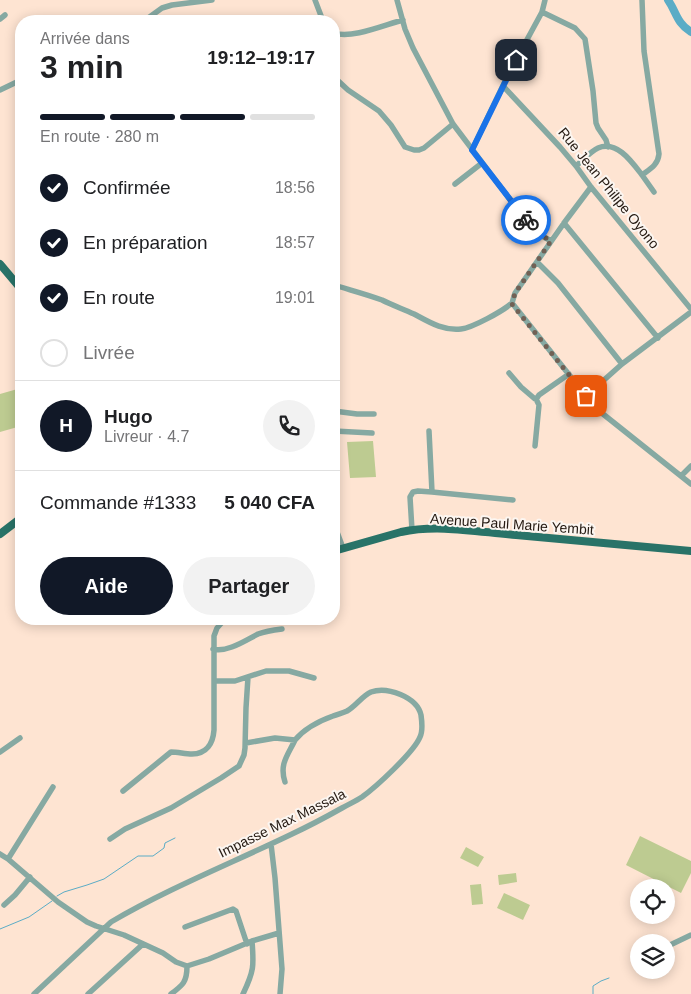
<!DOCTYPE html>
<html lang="fr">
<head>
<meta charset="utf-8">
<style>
  body { margin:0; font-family:Arial,sans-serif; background:#f2f2f2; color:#202124; height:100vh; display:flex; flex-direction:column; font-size:19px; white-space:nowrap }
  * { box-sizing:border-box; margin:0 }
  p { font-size:16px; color:#757577 }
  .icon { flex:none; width:28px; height:28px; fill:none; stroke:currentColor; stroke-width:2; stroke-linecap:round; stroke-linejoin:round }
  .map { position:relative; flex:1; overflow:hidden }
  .sheet { position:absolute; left:15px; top:15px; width:325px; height:610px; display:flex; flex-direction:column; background:#fff; border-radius:20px; box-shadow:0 2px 12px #0003 }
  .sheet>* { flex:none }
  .fabs { position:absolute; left:630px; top:879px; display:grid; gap:10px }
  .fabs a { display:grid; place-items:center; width:45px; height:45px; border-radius:50%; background:#fff; box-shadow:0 2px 12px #0003; font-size:25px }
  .pin { position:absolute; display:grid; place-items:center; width:42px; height:42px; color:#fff; margin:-21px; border-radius:10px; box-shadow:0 2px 8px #0006 }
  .courier { position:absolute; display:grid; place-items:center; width:50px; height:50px; margin:-25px; border:4px solid #1a73e8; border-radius:50%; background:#fff; color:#222; box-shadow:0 1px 6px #0007 }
  .head em { font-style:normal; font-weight:600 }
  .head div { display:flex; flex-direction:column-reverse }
  .head { display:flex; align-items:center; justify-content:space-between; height:85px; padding:0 25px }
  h1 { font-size:32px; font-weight:600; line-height:38px }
  .bar { display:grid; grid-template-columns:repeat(4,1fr); gap:8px 5px; align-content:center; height:60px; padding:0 25px }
  .bar i { height:6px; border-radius:4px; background:#e0e0e0 }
  .bar .on { background:#111827 }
  .bar p { grid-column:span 4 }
  .line { display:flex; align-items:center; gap:12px; padding:0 25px; border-top:1px solid #e0e0e0 }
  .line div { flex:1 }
  .round { display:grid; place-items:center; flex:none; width:52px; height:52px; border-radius:26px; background:#f2f2f2 }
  ol { padding:0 25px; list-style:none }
  li { display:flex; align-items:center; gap:15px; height:55px }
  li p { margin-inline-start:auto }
  li .icon { padding:5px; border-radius:50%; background:#111827; color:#fff; stroke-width:4 }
  li:last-child { color:#757577 }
  li i { width:28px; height:28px; border:2px solid #e0e0e0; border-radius:50% }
  .action { display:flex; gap:10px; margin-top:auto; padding:10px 25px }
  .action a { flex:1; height:58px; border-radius:30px; background:#111827; color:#fff; font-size:20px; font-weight:600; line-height:58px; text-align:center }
  .action a+a { background:#f2f2f2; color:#202124 }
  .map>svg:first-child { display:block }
</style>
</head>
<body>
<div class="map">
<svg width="691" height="994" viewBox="0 0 691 994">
  <rect width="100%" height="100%" fill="#fee4d2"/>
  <!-- green -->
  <path fill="#bdcb91" d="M21 388V426L0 432V394Z
    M373 441 376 477 350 478 347 442Z
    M640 836 691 861V873L681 893 626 865Z
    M466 847 484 857 478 867 460 858Z
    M516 873 517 882 499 885 498 875Z
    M481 884 483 904 472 905 470 885Z
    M504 893 530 905 523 920 497 908Z"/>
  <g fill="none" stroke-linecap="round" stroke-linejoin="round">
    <!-- stream -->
    <path stroke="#5bacc6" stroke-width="1" d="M57 896 64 892 87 885 104 879 138 856H153L164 848 165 843 175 838
      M0 929 29 917 52 901
      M593 994V986L601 981 609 978"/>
    <!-- river -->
    <path stroke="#5bacc6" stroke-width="8" d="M668 0C677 13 676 22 691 32"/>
    <!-- minor -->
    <path stroke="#86a9a2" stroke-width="5.5" d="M315 0 323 21
      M397 0 405 29 413 48 453 124 524 218 544 237 551 241
      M542 12 575 28 585 39 593 91 596 123 598 128 606 140 608 147
      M0 19 5 15
      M144 21 162 8 172 5 212 0
      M334 33C352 39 384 25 403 20
      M334 77 348 90 379 111 391 125 405 147 414 150H419L424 148 453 124
      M503 86 560 147 576 166 591 187 691 309
      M0 90 21 80
      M472 150 510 71 542 12 545 0
      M576 166C582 161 591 151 598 148 617 140 632 162 642 175 650 169 658 165 659 154L644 51 642 0
      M642 175 654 192
      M455 184 482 163
      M334 218 337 214
      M564 223 658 338
      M537 262 558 283 622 364
      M334 285C350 290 366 294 382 300 392 305 403 309 414 314 429 322 443 331 461 329 472 328 503 311 512 303
      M512 303 590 401 603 414 691 484
      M512 303 515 293 520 286 564 223 591 187
      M509 373 521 387 535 399
      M586 396 622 364 691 312
      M537 398 539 395 569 374
      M334 411 357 414H374
      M334 431 372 433
      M429 431 432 492
      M535 446 539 405 537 401
      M681 476 691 466
      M334 524 343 548
      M412 530 410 497 413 492 418 491 432 492 513 500
      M213 649C227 653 246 640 258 634 266 631 274 630 282 629
      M215 681H235L266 671H289L314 678
      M246 743 275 738 295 740
      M0 752 20 738
      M123 791 171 752C178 752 185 754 192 754 207 754 213 743 214 730V636L217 628 225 619
      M110 839 125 829 171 808 221 778 239 766 244 755 245 748 246 708 248 677
      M271 844 275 878 282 969 280 994
      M0 854 8 859 58 902 87 922 96 926 124 935 163 953 176 962 187 966 209 959 252 941 279 933
      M8 859 53 787
      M4 905 15 895 30 877
      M185 927 233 909 236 911 247 944
      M668 946 691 935
      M34 994 111 922C169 888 232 863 292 834 309 826 326 817 342 808 349 804 356 801 362 797 376 787 414 752 420 737 423 731 422 722 421 715 417 697 387 686 371 692 362 696 356 706 347 711 343 713 338 714 333 716 319 721 305 728 295 740 288 755 279 764 285 782
      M88 994 143 944
      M171 994C183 985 187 982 187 966
      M243 994C254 971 254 966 252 941"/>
    <!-- major -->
    <path stroke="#297368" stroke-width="8" d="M0 264 21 289
      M0 534 21 518
      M334 551 401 532C438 524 478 532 516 535 574 540 632 546 691 551"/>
  </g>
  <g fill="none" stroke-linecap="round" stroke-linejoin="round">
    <!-- done -->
    <path stroke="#716155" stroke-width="5" stroke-dasharray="0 9" d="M526 220 544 237 551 241 520 286 515 293 512 304 586 396"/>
    <!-- route -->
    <path stroke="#1a73e8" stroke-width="6" d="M516 60 472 150 526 220"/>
  </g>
  <g text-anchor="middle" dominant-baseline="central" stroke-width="4" stroke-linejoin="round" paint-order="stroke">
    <!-- street labels -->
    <g font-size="14" fill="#251a12" stroke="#fcf6f1">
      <text transform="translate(609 188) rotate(51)">Rue Jean Philipe Oyono</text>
      <text transform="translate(512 524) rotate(4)">Avenue Paul Marie Yembit</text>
      <text transform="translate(282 823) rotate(-26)">Impasse Max Massala</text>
    </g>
  </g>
</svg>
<div class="fabs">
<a><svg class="icon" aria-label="locate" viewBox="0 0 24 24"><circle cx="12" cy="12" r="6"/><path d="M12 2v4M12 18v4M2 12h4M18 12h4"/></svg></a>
<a><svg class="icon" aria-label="layers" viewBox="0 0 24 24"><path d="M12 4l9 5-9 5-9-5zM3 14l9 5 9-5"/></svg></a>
</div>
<div class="pin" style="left:586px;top:396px;background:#ea580c"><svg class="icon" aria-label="bag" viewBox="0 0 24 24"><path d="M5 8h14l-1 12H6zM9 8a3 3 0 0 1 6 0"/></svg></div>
<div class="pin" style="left:516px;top:60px;background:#1f2937"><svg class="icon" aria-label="home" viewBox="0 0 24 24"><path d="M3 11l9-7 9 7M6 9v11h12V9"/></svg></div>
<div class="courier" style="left:526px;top:220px"><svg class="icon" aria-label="bike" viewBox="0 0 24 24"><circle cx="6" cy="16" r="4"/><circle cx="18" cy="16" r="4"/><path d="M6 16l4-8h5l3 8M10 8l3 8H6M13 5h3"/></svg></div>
<section class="sheet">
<div class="head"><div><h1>3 min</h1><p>Arrivée dans</p></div><em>19:12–19:17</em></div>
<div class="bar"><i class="on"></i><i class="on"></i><i class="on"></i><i></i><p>En route · 280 m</p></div>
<ol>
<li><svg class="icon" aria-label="check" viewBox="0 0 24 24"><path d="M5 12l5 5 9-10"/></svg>Confirmée<p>18:56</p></li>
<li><svg class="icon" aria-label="check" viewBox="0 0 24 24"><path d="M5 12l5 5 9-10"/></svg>En préparation<p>18:57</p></li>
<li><svg class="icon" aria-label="check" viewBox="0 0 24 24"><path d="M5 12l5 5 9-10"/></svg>En route<p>19:01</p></li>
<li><i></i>Livrée</li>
</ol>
<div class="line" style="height:90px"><b class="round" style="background:#111827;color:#fff">H</b><div><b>Hugo</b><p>Livreur · 4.7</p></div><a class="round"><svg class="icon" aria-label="phone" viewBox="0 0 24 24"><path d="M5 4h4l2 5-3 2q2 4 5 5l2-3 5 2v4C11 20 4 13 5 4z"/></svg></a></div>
<div class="line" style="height:65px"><div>Commande #1333</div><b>5 040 CFA</b></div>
<div class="action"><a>Aide</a><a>Partager</a></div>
</section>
</div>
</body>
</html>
